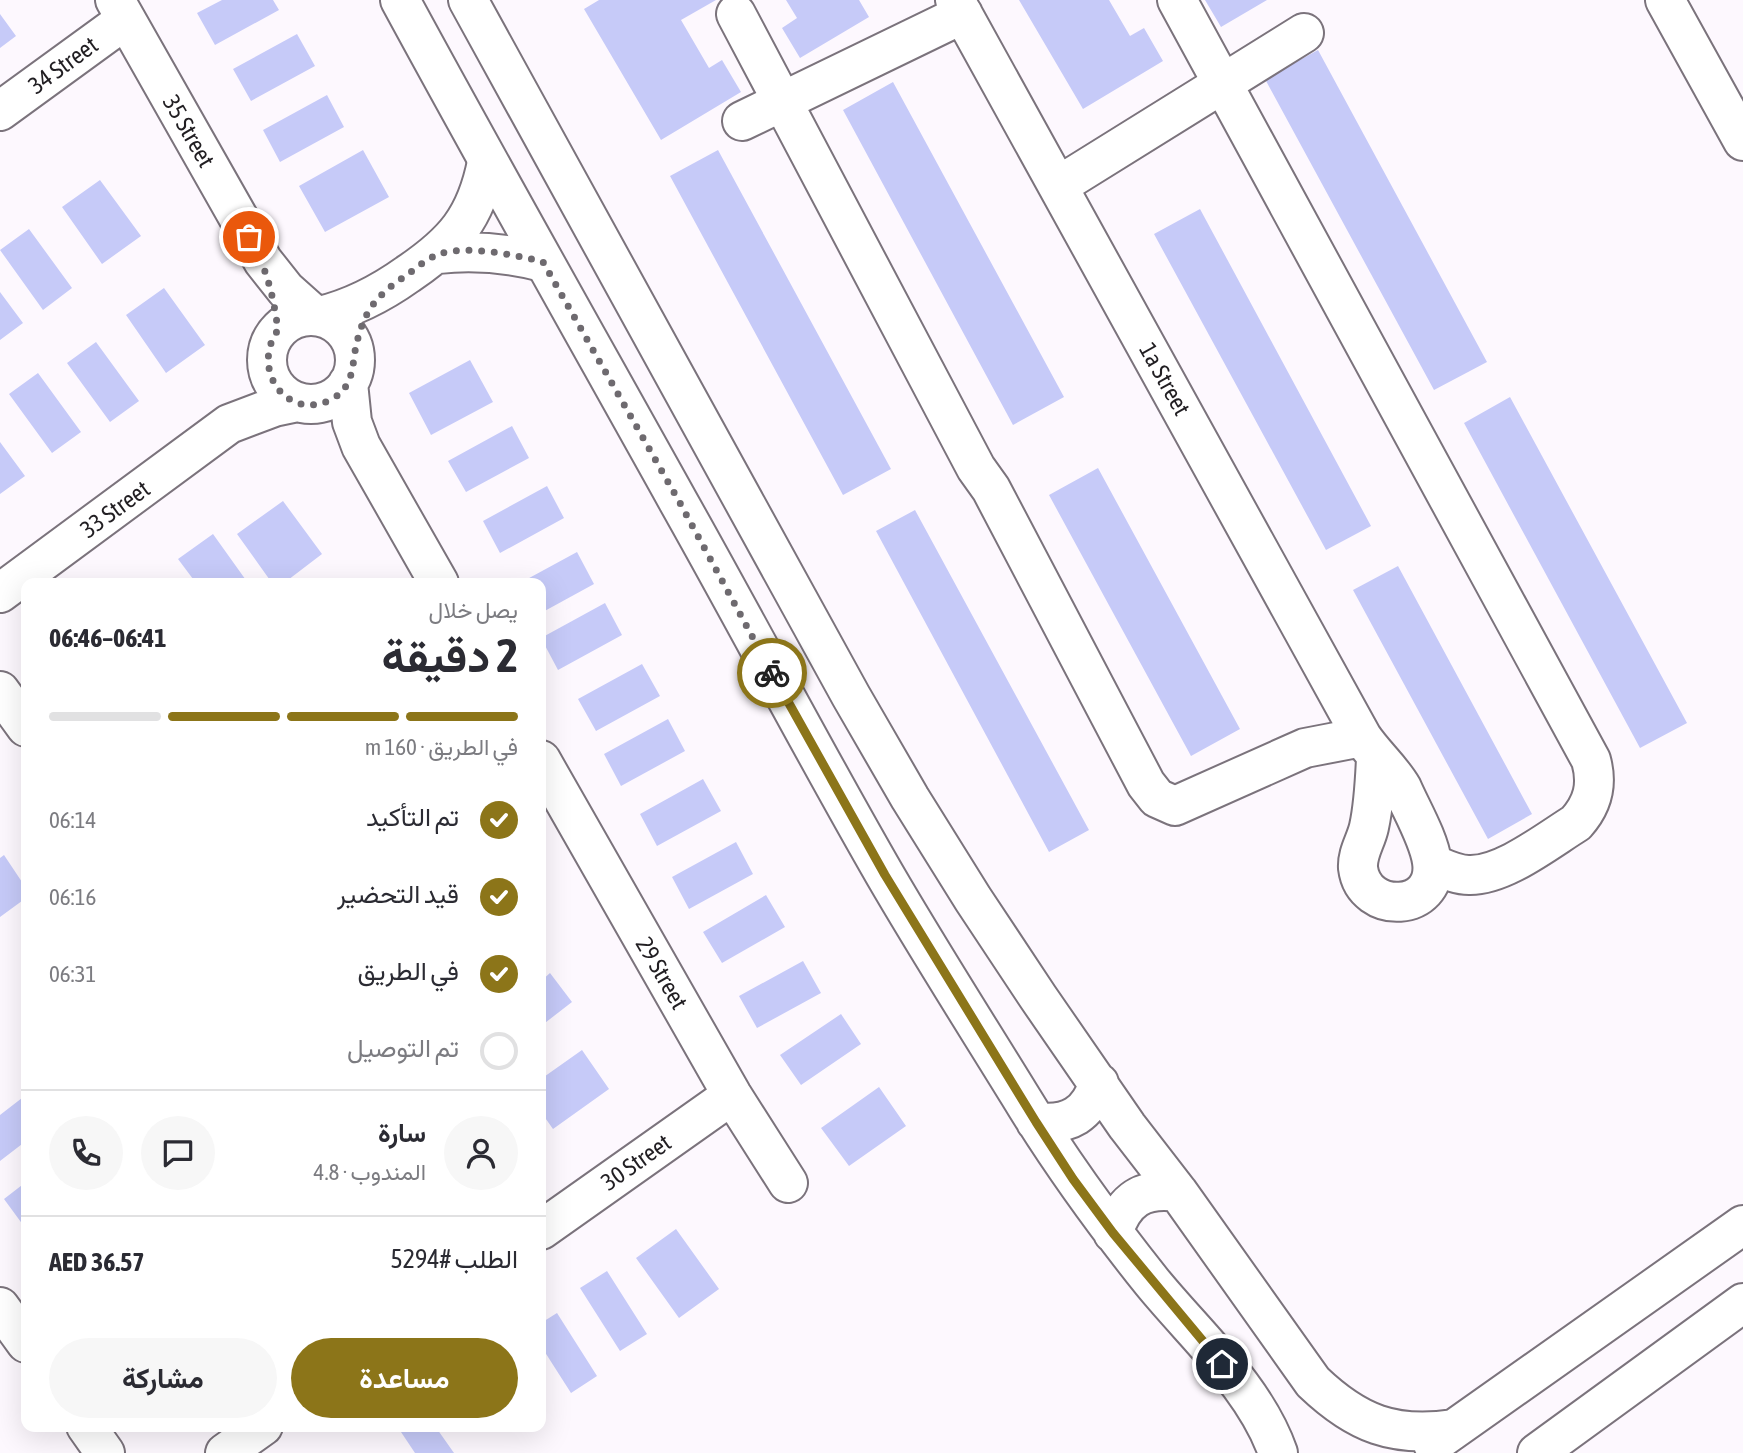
<!DOCTYPE html>
<html lang="ar">
<head>
<meta charset="utf-8">
<style>
  body { margin:0; font-family:"Asap Condensed",Vazirmatn,sans-serif; background:#f7f7f7; color:#2b2b33; direction:rtl; height:100vh; display:flex; flex-direction:column; font-size:26px; white-space:nowrap }
  * { box-sizing:border-box; margin:0 }
  p { font-size:23px; color:#7c7c81 }
  .icon { flex:none; width:38px; height:38px; fill:none; stroke:currentColor; stroke-width:2; stroke-linecap:round; stroke-linejoin:round }
  .map { position:relative; flex:1; overflow:hidden; direction:ltr }
  .drawer { position:absolute; left:21px; top:578px; width:525px; height:854px; display:flex; flex-direction:column; background:#fff; border-radius:14px; box-shadow:0 7px 28px #0002; direction:rtl }
  .drawer>* { flex:none }
  .pin { position:absolute; display:grid; place-items:center; width:60px; height:60px; color:#fff; margin:-30px; border:4px solid #fff; border-radius:50%; box-shadow:0 2px 7px #0007 }
  .courier { position:absolute; display:grid; place-items:center; width:70px; height:70px; margin:-35px; border:5px solid #8c7519; border-radius:50%; background:#fff; color:#222; box-shadow:0 2px 9px #0007 }
  .summary em { font-style:normal; font-weight:700 }
  .summary div { display:flex; flex-direction:column-reverse }
  .summary { display:flex; align-items:center; justify-content:space-between; height:119px; padding:0 28px }
  h1 { font-size:46px; font-weight:700; line-height:52px }
  .bar { display:grid; grid-template-columns:repeat(4,1fr); gap:10px 7px; align-content:center; height:84px; padding:0 28px }
  .bar i { height:9px; border-radius:5px; background:#e1e1e2 }
  .bar .active { background:#8c7519 }
  .bar p { grid-column:span 4 }
  .line { display:flex; align-items:center; gap:18px; padding:0 28px; border-top:2px solid #e1e1e2 }
  .line div { flex:1 }
  .round { display:grid; place-items:center; flex:none; width:74px; height:74px; border-radius:37px; background:#f7f7f7 }
  ol { padding:0 28px; list-style:none }
  li { display:flex; align-items:center; gap:21px; height:77px }
  li p { margin-inline-start:auto }
  li .icon { padding:7px; border-radius:50%; background:#8c7519; color:#fff; stroke-width:4 }
  li:last-child { color:#7c7c81 }
  li i { width:38px; height:38px; border:4px solid #e1e1e2; border-radius:50% }
  .primary-button { display:flex; gap:14px; margin-top:auto; padding:14px 28px }
  .primary-button a { flex:1; height:80px; border-radius:42px; background:#8c7519; color:#fff; font-size:28px; font-weight:700; line-height:80px; text-align:center }
  .primary-button a+a { background:#f7f7f7; color:#2b2b33 }
  .map>svg:first-child { display:block }
</style>
</head>
<body>
<div class="map">
<svg width="1743" height="1453" viewBox="0 0 1743 1453">
  <rect width="100%" height="100%" fill="#fdf8fe"/>
  <!-- building -->
  <path fill="#c6caf8" d="M222 0H273L279 10 215 45 197 13Z
    M599 0H716L681 20 709 68 722 60 741 92 661 140 584 9Z
    M786 0H859L869 17 800 58 782 28 797 18Z
    M1019 0H1109L1130 36 1144 28 1163 61 1083 109Z
    M1205 0H1267L1221 27Z
    M0 14 16 36 0 48Z
    M297 34 315 66 251 101 233 69Z
    M1318 50 1487 362 1434 390 1265 79Z
    M893 82 1064 397 1013 425 843 110Z
    M327 95 344 127 280 162 263 130Z
    M363 150 389 197 325 232 299 186Z
    M718 150 891 469 843 495 670 176Z
    M100 180 141 236 102 264 62 207Z
    M1200 209 1371 526 1326 550 1154 234Z
    M29 229 72 288 43 310 0 250Z
    M164 288 205 345 166 373 126 315Z
    M0 292 23 323 0 340Z
    M96 342 139 401 110 422 67 363Z
    M470 360 493 402 431 435 409 393Z
    M38 373 81 432 52 453 9 394Z
    M1510 397 1687 723 1640 748 1464 423Z
    M512 426 529 458 466 492 448 461Z
    M0 442 25 476 0 494Z
    M1098 468 1240 729 1191 756 1049 495Z
    M547 486 564 518 500 553 483 521Z
    M283 501 322 554 284 583H272L237 534Z
    M915 510 1089 830 1049 852 876 531Z
    M213 534 248 583H196L178 559Z
    M577 552 594 584 541 613V583H520Z
    M1398 566 1532 814 1488 839 1353 590Z
    M605 603 622 635 558 670 541 638Z
    M642 664 660 696 596 731 578 699Z
    M668 719 685 751 621 786 604 754Z
    M703 779 721 811 657 846 640 814Z
    M736 842 753 874 689 909 672 877Z
    M4 855 26 888V898L0 917V858Z
    M766 895 785 927 722 963 703 932Z
    M803 961 821 993 757 1028 739 996Z
    M550 973 572 1002 541 1026V981Z
    M841 1014 861 1044 801 1085 780 1055Z
    M582 1050 609 1089 553 1129 541 1112V1079Z
    M879 1087 906 1126 849 1166 821 1128Z
    M22 1098 26 1104V1141L0 1161V1115Z
    M26 1182V1229L4 1199Z
    M676 1229 719 1289 679 1318 636 1258Z
    M607 1271 647 1334 620 1351 580 1288Z
    M557 1313 597 1376 571 1393 541 1346V1323Z
    M397 1426H435L454 1453H415Z"/>
  <g fill="none" stroke-linecap="round" stroke-linejoin="round">
    <!-- street casing -->
    <g stroke="#7b737c" stroke-width="42">
      <path id="street" d="M115 0 263 261 286 290 314 315
        M955 0 1362 737C1374 755 1391 769 1402 788 1411 809 1429 839 1432 862 1439 912 1364 916 1358 868 1357 853 1366 841 1369 827 1374 804 1375 781 1376 758
        M1177 0 1591 760C1598 785 1593 804 1576 823 1547 841 1503 876 1469 875 1456 875 1445 869 1433 864
        M736 14 976 468 991 489 1146 784 1157 798 1175 806 1305 748 1362 737
        M0 111 125 20
        M742 121 963 14
        M1058 186 1304 33
        M438 254C474 250 508 253 543 262
        M320 316C353 308 380 294 408 274 454 243 476 218 487 162
        M267 360a44 44 0 1 1 88 0a44 44 0 1 1-88 0Z
        M348 383 352 422 361 446 439 583
        M0 593 229 424 274 407 298 402
        M0 691 26 727
        M541 760 732 1095 788 1183
        M541 1230 732 1095
        M0 1307 26 1343
        M86 1426 105 1453
        M225 1453 263 1426"/>
    </g>
    <!-- secondary casing -->
    <g stroke="#7b737c" stroke-width="42">
      <path id="secondary" d="M400 0C491 168 585 334 678 501 748 625 814 752 885 875 928 949 974 1021 1019 1094 1059 1160 1104 1222 1152 1282 1196 1336 1255 1387 1278 1453
        M468 0 851 696 910 798 973 899 1038 997 1127 1126 1178 1192 1313 1382C1357 1424 1394 1438 1454 1429
        M1036 1122C1070 1126 1088 1114 1099 1083
        M1113 1233C1124 1199 1143 1187 1178 1192
        M1433 1444 1743 1225
        M1537 1453 1743 1303"/>
    </g>
    <!-- highway casing -->
    <g stroke="#7b737c" stroke-width="42">
      <path id="highway" d="M1665 0 1743 141"/>
    </g>
    <!-- street -->
    <use href="#street" stroke="#fff" stroke-width="38"/>
    <!-- secondary -->
    <use href="#secondary" stroke="#fff" stroke-width="38"/>
    <!-- highway -->
    <use href="#highway" stroke="#fff" stroke-width="38"/>
  </g>
  <g fill="none" stroke-linecap="round" stroke-linejoin="round">
    <!-- done -->
    <path stroke="#6e6a6f" stroke-width="7" stroke-dasharray="0 12.6" d="M249 237C267 269 273 294 278 330 250 369 287 423 332 399 357 385 351 360 358 338 365 310 378 295 401 279 412 272 424 260 437 255 462 244 517 255 543 262L680 503 772 673"/>
    <!-- route -->
    <path stroke="#8c7519" stroke-width="9" d="M772 673 885 875 1036 1122 1073 1179 1113 1233 1222 1364"/>
  </g>
  <g text-anchor="middle" dominant-baseline="central" stroke-width="5" stroke-linejoin="round" paint-order="stroke">
    <!-- street labels -->
    <g font-size="24" fill="#211e22" stroke="#fff">
      <text transform="translate(63 65) rotate(-36)">34 Street</text>
      <text transform="translate(189 131) rotate(60)">35 Street</text>
      <text transform="translate(1165 379) rotate(61)">1a Street</text>
      <text transform="translate(115 509) rotate(-36)">33 Street</text>
      <text transform="translate(662 973) rotate(60)">29 Street</text>
      <text transform="translate(636 1162) rotate(-35)">30 Street</text>
    </g>
  </g>
</svg>
<div class="pin" style="left:249px;top:237px;background:#ea580c"><svg class="icon" aria-label="bag" viewBox="0 0 24 24"><path d="M5 8h14l-1 12H6zM9 8a3 3 0 0 1 6 0"/></svg></div>
<div class="pin" style="left:1222px;top:1364px;background:#1f2937"><svg class="icon" aria-label="home" viewBox="0 0 24 24"><path d="M3 11l9-7 9 7M6 9v11h12V9"/></svg></div>
<div class="courier" style="left:772px;top:673px"><svg class="icon" aria-label="bike" viewBox="0 0 24 24"><circle cx="6" cy="16" r="4"/><circle cx="18" cy="16" r="4"/><path d="M6 16l4-8h5l3 8M10 8l3 8H6M13 5h3"/></svg></div>
<section class="drawer">
<div class="summary"><div><h1>2 دقيقة</h1><p>يصل خلال</p></div><em>06:41–06:46</em></div>
<div class="bar"><i class="active"></i><i class="active"></i><i class="active"></i><i></i><p>في الطريق · 160 m</p></div>
<ol>
<li><svg class="icon" aria-label="check" viewBox="0 0 24 24"><path d="M5 12l5 5 9-10"/></svg>تم التأكيد<p>06:14</p></li>
<li><svg class="icon" aria-label="check" viewBox="0 0 24 24"><path d="M5 12l5 5 9-10"/></svg>قيد التحضير<p>06:16</p></li>
<li><svg class="icon" aria-label="check" viewBox="0 0 24 24"><path d="M5 12l5 5 9-10"/></svg>في الطريق<p>06:31</p></li>
<li><i></i>تم التوصيل</li>
</ol>
<div class="line" style="height:126px"><a class="round"><svg class="icon" aria-label="person" viewBox="0 0 24 24"><circle cx="12" cy="8" r="4"/><path d="M4 21q1-7 8-7t8 7"/></svg></a><div><b>سارة</b><p>المندوب · 4.8</p></div><a class="round"><svg class="icon" aria-label="chat" viewBox="0 0 24 24"><path d="M4 5h16v11H9l-5 4z"/></svg></a><a class="round"><svg class="icon" aria-label="phone" viewBox="0 0 24 24"><path d="M5 4h4l2 5-3 2q2 4 5 5l2-3 5 2v4C11 20 4 13 5 4z"/></svg></a></div>
<div class="line" style="height:91px"><div>الطلب #5294</div><b>AED 36.57</b></div>
<div class="primary-button"><a>مساعدة</a><a>مشاركة</a></div>
</section>
</div>
</body>
</html>
